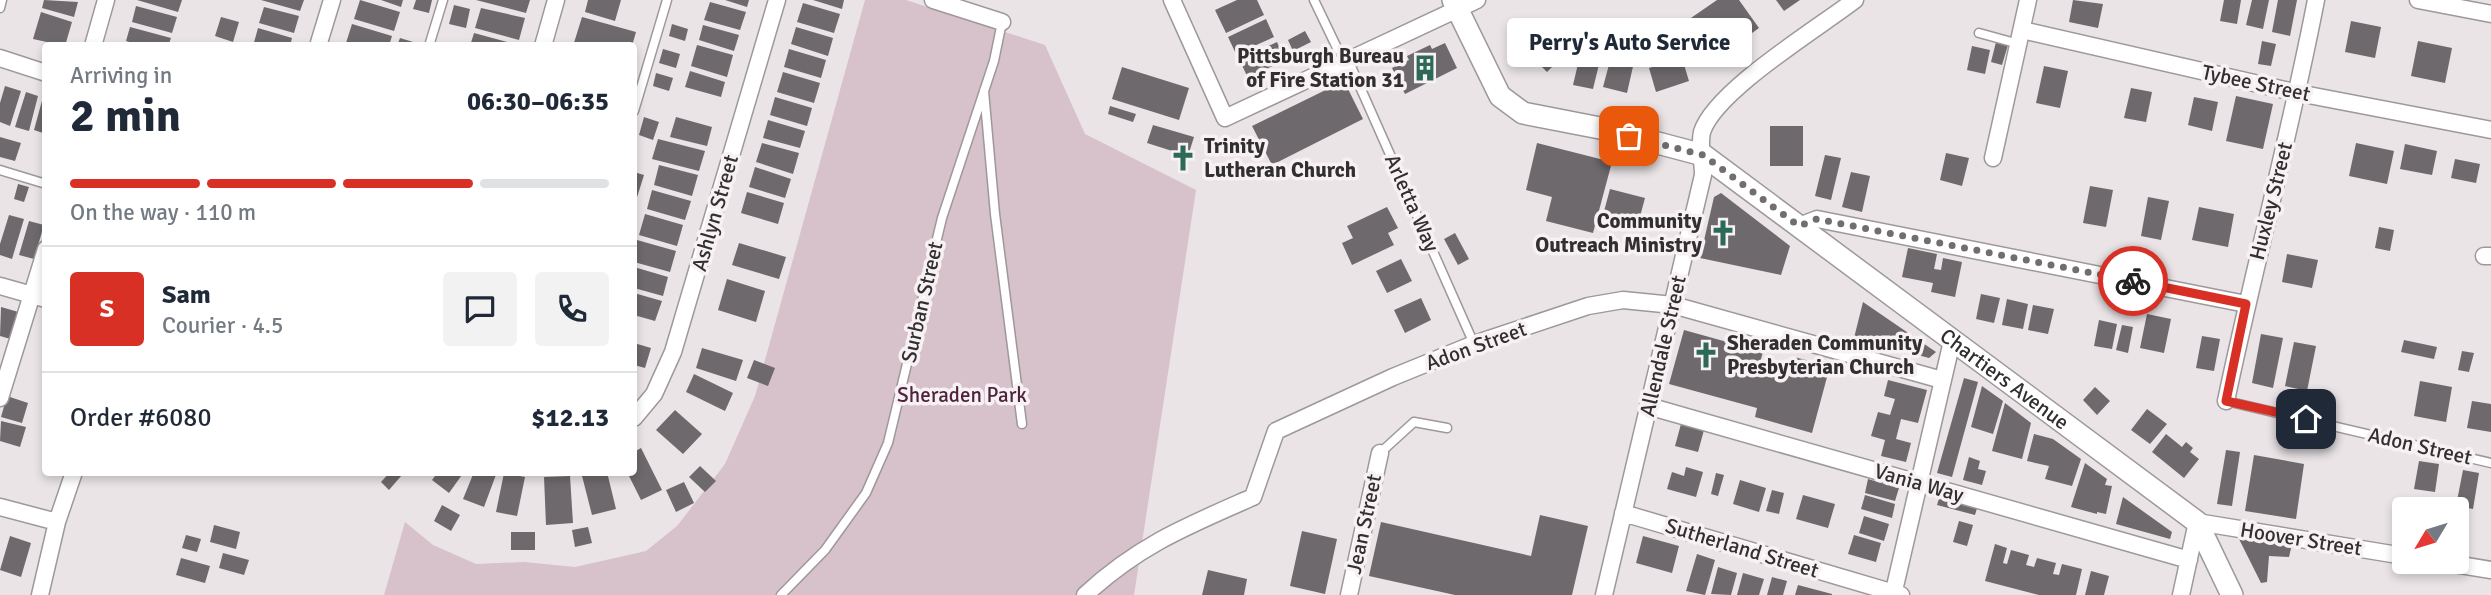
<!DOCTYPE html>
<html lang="en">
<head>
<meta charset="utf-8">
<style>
  body { margin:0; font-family:Signika,sans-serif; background:#f2f2f3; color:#1f2937; height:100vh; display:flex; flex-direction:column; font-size:26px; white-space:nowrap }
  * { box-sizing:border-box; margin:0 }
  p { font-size:23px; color:#747a83 }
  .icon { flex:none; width:38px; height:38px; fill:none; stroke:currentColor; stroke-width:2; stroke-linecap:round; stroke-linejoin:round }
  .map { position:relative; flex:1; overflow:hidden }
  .panel { position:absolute; left:42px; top:42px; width:595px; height:434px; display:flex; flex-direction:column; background:#fff; border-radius:7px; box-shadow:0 4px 10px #0003 }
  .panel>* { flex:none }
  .needle { width:46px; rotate:232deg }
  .fabs { position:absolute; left:2392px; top:497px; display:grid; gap:14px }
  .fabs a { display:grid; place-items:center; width:77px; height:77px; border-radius:7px; background:#fff; box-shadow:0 4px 10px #0003; font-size:35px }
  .pin { position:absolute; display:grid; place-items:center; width:60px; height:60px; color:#fff; margin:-30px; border-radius:14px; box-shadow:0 4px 10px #0006 }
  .courier { position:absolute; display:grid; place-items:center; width:70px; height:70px; margin:-35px; border:5px solid #d93025; border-radius:50%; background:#fff; color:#222; box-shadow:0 2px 9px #0007 }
  .bubble { position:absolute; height:49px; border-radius:7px; background:#fff; box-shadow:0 4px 10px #0003; font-size:23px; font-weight:700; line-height:49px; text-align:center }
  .head em { font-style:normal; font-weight:700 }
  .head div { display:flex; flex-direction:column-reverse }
  .head { display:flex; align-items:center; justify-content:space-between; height:119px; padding:0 28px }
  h1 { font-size:46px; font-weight:700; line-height:52px }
  .bar { display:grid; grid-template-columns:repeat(4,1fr); gap:10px 7px; align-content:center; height:84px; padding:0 28px }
  .bar i { height:9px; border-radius:5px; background:#e0e1e3 }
  .bar .selected { background:#d93025 }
  .bar p { grid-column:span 4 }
  .line { display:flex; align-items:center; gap:18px; padding:0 28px; border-top:2px solid #e0e1e3 }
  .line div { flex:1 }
  .round { display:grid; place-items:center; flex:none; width:74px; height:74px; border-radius:7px; background:#f2f2f3 }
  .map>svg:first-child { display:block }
</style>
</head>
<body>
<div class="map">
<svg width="2491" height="595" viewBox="0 0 2491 595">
  <rect width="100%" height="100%" fill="#eae4e7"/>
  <!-- green -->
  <path fill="#d7c1cb" d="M865 0H906L1045 45 1085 134 1196 190 1134 595H384L405 522 433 545 476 564 524 562 575 567 646 551 677 526 725 464 755 396Z"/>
  <!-- building -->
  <path fill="#6e696c" d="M44 0 78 2 74 17 42 8Z
    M137 0H182L178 12Z
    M261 0H304L300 11Z
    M360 0 400 12 394 31 354 19Z
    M381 0H403L401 7Z
    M416 0H432L429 13 413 9Z
    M476 0H530L526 13Z
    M588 0H621L615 21 585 12Z
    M725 0H749L747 7Z
    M813 0H844L842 9Z
    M1237 0H1257L1264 15 1226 33 1215 10Z
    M1717 0H1739L1759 28 1716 59 1688 20Z
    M1776 0H1800L1784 11Z
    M2073 0 2103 4 2098 28 2069 22Z
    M2224 0H2241L2237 24 2220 21Z
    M2252 0H2269L2263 29 2246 25Z
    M2278 0H2297L2290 36 2272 32Z
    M710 2 746 12 740 30 704 20Z
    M803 3 840 14 834 33 797 22Z
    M454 5 470 9 466 28 449 24Z
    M136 6 177 17 172 33 132 22Z
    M264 7 299 16 294 33 259 23Z
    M481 8 525 18 519 40 475 28Z
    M41 12 72 22 65 46 33 39Z
    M221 17 239 22 233 42 215 36Z
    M582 17 636 32 632 46H573Z
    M1266 19 1274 37 1236 54 1228 37Z
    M2351 21 2381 27 2375 58 2345 52Z
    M352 24 392 36 389 46 346 43Z
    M672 24 688 29 685 41 669 36Z
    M703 25 739 35 734 51 699 40Z
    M130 27 171 38 168 46H142L126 41Z
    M796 27 833 38 828 56 791 44Z
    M1557 27 1575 44 1547 72 1530 55Z
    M258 28 292 38 290 46H253Z
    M1305 31 1311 42 1293 51 1288 40Z
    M474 33 518 45V46H470Z
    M400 38 423 45V46H397Z
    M2262 41 2276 44 2271 66 2258 64Z
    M2418 41 2452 48 2445 83 2411 76Z
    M1277 42 1285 60 1248 78 1239 59Z
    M1996 42 2008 45 2002 65 1991 62Z
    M1445 43 1457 68 1405 94 1392 68 1409 60 1407 56 1430 45 1432 49Z
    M697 45 733 55 727 77 691 66Z
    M1972 46 1990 50 1985 74 1967 70Z
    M663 49 680 54 676 68 659 63Z
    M789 49 826 60 821 78 784 67Z
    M1581 51 1601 56 1593 89 1573 85Z
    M1611 57 1634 62 1627 93 1603 87Z
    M1682 58 1689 81 1656 92 1649 68Z
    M2044 66 2068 71 2060 108 2036 103Z
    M1122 67 1189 88 1179 120 1112 99Z
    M690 71 725 82 721 97 685 87Z
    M783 72 820 83 814 103 777 92Z
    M656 73 673 78 669 91 653 86Z
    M1344 81 1363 119 1272 165 1252 126Z
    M5 86 21 91 10 126 0 122V103Z
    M2131 88 2152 92 2146 122 2124 118Z
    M26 92 38 96 29 131 15 127Z
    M2236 96 2273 104 2263 149 2226 141Z
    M43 97 46 98V134L34 130Z
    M775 97 812 108 807 126 770 115Z
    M2194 97 2218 102 2212 131 2188 125Z
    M1110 106 1136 114 1133 122 1108 114Z
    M644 117 659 122 653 140 639 135Z
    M676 117 712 127 707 146 670 137Z
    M768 120 805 131 800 148 763 138Z
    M1153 125 1194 137 1188 156 1147 143Z
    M1770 126H1803V166H1770Z
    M0 137 21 143 15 161 0 157Z
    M658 139 705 151 699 171 652 159Z
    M762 143 799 153 793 174 756 162Z
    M1537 143 1612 162 1593 233 1546 221 1552 197 1526 190Z
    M2356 143 2394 151 2387 184 2349 176Z
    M2405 144 2437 151 2432 175 2400 169Z
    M1946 153 1969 158 1962 186 1940 180Z
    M1825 155 1841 158 1831 200 1815 196Z
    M2455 159 2480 164 2476 183 2451 178Z
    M659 165 698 175 692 196 654 185Z
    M755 167 791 179 785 198 749 187Z
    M634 172 644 175 634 207Z
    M1851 172 1870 176 1862 212 1842 207Z
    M18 184 29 187 24 202 14 199Z
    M2090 186 2113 190 2106 227 2083 223Z
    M1610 189 1645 198 1638 224 1603 215Z
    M652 190 691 201 685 220 647 209Z
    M747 192 784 203 778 224 741 213Z
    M1721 193 1790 246 1781 275 1700 258 1714 197Z
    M2148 197 2169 201 2161 240 2141 236Z
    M1387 207 1398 228 1388 233 1394 245 1352 265 1342 243 1353 238 1347 226Z
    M2199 207 2234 214 2228 247 2192 240Z
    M645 214 683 225 677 246 639 235Z
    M9 215 24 219 12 259 0 255V244Z
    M29 221 44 225 34 259 19 255Z
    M2379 227 2394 230 2390 251 2375 248Z
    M1455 233 1469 259 1458 265 1444 239Z
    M637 240 676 251 670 272 634 262Z
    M739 243 786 257 779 279 732 265Z
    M1908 248 1937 254 1934 269 1941 270 1943 258 1962 262 1955 297 1931 292 1933 283 1902 277Z
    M2287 254 2318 260 2312 288 2282 282Z
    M1401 259 1412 281 1387 293 1376 271Z
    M634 267 668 277 663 296 634 288Z
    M727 279 765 291 756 322 718 310Z
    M634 293 662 301 655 321 634 315Z
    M2141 293 2158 296 2156 308 2139 305Z
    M1981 294 2000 298 1994 323 1976 319Z
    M1421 298 1431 320 1405 333 1394 310Z
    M2007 299 2028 304 2023 329 2002 325Z
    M1863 302 1936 352 1929 358 1854 338Z
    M2033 305 2054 309 2048 334 2028 330Z
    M1 307 22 313 14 340 0 336Z
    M2147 314 2171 319 2164 353 2140 348Z
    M2099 320 2117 324 2112 349 2094 346Z
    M2122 325 2133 327 2128 353 2116 350Z
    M1684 330 1763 352 1759 366 1789 374 1794 357 1830 366 1812 433 1755 417 1757 408 1669 384Z
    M2261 334 2283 338 2273 388 2252 383Z
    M2202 336 2220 339 2214 371 2196 368Z
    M2404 340 2437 347 2434 359 2401 352Z
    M2294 342 2316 346 2307 391 2285 386Z
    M634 343 651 348 645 368 634 365Z
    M702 348 743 360 736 381 696 368Z
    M2462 351 2474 353 2469 372 2458 370Z
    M754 360 775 368 768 386 747 378Z
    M694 374 733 393 725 411 686 392Z
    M1964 378 1978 382 1952 477 1937 473Z
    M1888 380 1927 390 1918 423 1901 419 1896 439 1911 443 1906 462 1881 456 1885 440 1871 436 1878 412 1890 415 1895 399 1884 396Z
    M2420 381 2452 387 2446 422 2414 416Z
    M1982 386 2003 401 1993 434 1971 427Z
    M2095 387 2110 401 2097 415 2083 400Z
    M7 396 28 403 22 423 1 417Z
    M2472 401 2491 404V432L2467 428Z
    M2005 403 2031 423 2022 459 1992 451Z
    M2147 409 2167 424 2150 444 2131 430Z
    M675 410 702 434 683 454 656 430Z
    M1 421 26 427 20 447 0 441Z
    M1681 424 1704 430 1698 452 1675 446Z
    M2034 434 2053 439 2081 459 2072 486 2045 479 2049 466 2027 461Z
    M2166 434 2182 447 2186 442 2193 448 2190 452 2199 459 2184 478 2152 452Z
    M641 448 662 490 641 500 627 472H634V452Z
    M2226 450 2240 452 2232 506 2217 504Z
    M2254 455 2304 464 2296 519 2245 511Z
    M1969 457 1980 461 1978 469 1986 471 1982 485 1963 480Z
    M2419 461 2439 464 2435 492 2414 489Z
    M2085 463 2107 479 2105 485 2112 486 2106 514 2097 512V514L2071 507Z
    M700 466 716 481 705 492 689 477Z
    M1686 467 1703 472 1696 497 1667 489 1672 472 1684 476Z
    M2463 470 2479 473 2473 509 2456 506Z
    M390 472 402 475 389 490 381 482Z
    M438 472H464L449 493 432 480Z
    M474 472H497L484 507 463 499Z
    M581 472H607L616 509 592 515Z
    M504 473 525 477 517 516 496 512Z
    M1716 473 1724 475 1718 496 1711 494Z
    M570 476 573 523 546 525 544 477Z
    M1868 479 1899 488 1895 501 1865 493Z
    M1740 480 1766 488 1759 512 1733 504Z
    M684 482 694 503 676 512 666 490Z
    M1772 490 1784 493 1779 514 1766 511Z
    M1803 495 1835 504 1828 528 1796 519Z
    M1865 495 1895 504 1892 518 1861 509Z
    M1940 495 1978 505 1975 515 1937 505Z
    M2123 497 2172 532 2170 539 2116 524Z
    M442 505 460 515 451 531 434 521Z
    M1540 515 1588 526 1572 595H1455L1369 576 1381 522 1531 556Z
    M1864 516 1889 524 1884 541 1859 533Z
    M1959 521 1973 525 1967 546 1953 542Z
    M214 525 240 532 236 549 210 542Z
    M588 527 592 543 575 547 572 530Z
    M1302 531 1337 539 1325 594 1290 586Z
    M511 532H535V550H511Z
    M2236 533 2292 544 2289 557 2269 556 2267 582 2261 583Z
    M186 535 201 539 197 552 182 548Z
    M1854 535 1881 543 1876 562 1848 554Z
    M10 536 31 543 21 577 0 570Z
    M1643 536 1679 546 1672 573 1636 563Z
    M1995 544 2007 548 2003 563 2007 564 2011 550 2029 555 2026 565 2034 567 2037 558 2056 563 2053 574 2059 575 2062 564 2082 569 2076 595H2039L1985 581Z
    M223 553 249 560 244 575 219 568Z
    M1697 554 1715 560 1705 595 1686 591Z
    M181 558 210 566 205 583 176 575Z
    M1718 567 1737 573 1731 595 1711 594Z
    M1208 570 1247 579 1244 595H1202Z
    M2091 571 2109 576 2104 595H2085Z
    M1743 573 1764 579 1759 595H1737Z
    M1772 577 1787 581 1783 595H1767Z
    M1798 585 1832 594V595H1795Z"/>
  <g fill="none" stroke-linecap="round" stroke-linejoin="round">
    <!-- service casing -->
    <g stroke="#9e989b" stroke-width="11">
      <path id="service" d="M1314 0 1337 48 1349 62 1474 344
        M0 8 2 0
        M1979 33 2019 44
        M429 46 443 0
        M984 91 995 214 1022 424
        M634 111 667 0
        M0 170 46 184
        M2226 401 2491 463
        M1380 453 1414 422 1447 428
        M781 595 825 550 866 493 888 443 942 218 994 61 1002 22"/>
    </g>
    <!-- minor casing -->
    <g stroke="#9e989b" stroke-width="19">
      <path id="minor" d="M933 0 1002 22
        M1172 0 1225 118 1477 0
        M2418 0 2491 14
        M2022 30 2298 93 2491 130
        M93 46 106 0
        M318 46 332 0
        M543 46 556 0
        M0 58 46 73
        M1993 158 2028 0
        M1799 226 1817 219 2246 304
        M2484 256H2491
        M0 286 46 299
        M0 398 46 249
        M2226 401C2254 267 2290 135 2316 0
        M1648 406 2189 560
        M634 418 654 394 673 352 777 0
        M0 507 57 522
        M1623 513 1901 595
        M2442 562 2491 570
        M40 595 57 522 74 472
        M1085 595C1139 545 1187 526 1253 497L1276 431 1393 377 1474 344 1588 306 1623 300 1673 305 1942 380
        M1349 595 1380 453
        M1604 595 1703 175C1703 163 1699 144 1702 132 1715 91 1817 29 1855 0
        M1893 595 1952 341
        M2181 595 2197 522 2404 556"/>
    </g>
    <!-- tertiary casing -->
    <g stroke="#9e989b" stroke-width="24">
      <g id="tertiary">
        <path id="s1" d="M1453 0 1500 96 1523 113 1605 129 1703 155 2197 522 2232 595"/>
      </g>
    </g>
    <!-- service -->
    <use href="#service" stroke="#fff" stroke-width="8"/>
    <!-- minor -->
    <use href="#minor" stroke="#fff" stroke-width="16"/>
    <!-- tertiary -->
    <use href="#tertiary" stroke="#fff" stroke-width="21"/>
  </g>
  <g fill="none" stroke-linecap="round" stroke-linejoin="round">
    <!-- done -->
    <path stroke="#726e70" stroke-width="7" stroke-dasharray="0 12.6" d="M1629 136 1703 155 1799 226 1817 219 2133 281"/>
    <!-- route -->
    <path stroke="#d93025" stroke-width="9" d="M2133 281 2246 304 2226 401 2306 419"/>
  </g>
  <!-- icons -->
  <defs>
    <g id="building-bare" transform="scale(2.1)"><path d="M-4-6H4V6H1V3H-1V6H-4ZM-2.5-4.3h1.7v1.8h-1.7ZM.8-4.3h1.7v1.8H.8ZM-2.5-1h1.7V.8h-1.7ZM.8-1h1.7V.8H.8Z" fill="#2c6a57" stroke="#f7f1f4" stroke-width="2.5" paint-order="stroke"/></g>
    <g id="church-bare" transform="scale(2.1)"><path d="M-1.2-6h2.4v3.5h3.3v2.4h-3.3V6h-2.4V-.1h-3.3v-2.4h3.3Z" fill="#2c6a57" stroke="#f7f1f4" stroke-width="2.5" paint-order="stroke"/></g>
  </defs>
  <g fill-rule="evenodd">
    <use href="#building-bare" x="1425" y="68"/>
    <use href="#church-bare" x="1183" y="158"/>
    <use href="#church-bare" x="1723" y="233"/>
    <use href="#church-bare" x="1706" y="355"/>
  </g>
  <g text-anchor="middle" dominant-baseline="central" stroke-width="7" stroke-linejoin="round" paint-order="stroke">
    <!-- poi labels -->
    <g font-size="21" font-weight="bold" fill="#312f30" stroke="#f7f1f4" text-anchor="end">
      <text x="1404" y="56">Pittsburgh Bureau<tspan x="1404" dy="24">of Fire Station 31</tspan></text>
      <text x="1204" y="146" text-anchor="start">Trinity<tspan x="1204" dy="24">Lutheran Church</tspan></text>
      <text x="1702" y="221">Community<tspan x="1702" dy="24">Outreach Ministry</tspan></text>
      <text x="1727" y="343" text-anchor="start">Sheraden Community<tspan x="1727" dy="24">Presbyterian Church</tspan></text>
    </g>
    <!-- street labels -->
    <g font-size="21" fill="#312f30" stroke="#f7f1f4">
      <text transform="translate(2256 83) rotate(12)">Tybee Street</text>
      <text transform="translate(2271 201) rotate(-76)">Huxley Street</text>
      <text transform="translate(1412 203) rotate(66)">Arletta Way</text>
      <text transform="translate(715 213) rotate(-74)">Ashlyn Street</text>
      <text transform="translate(922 302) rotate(-77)">Surban Street</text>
      <text transform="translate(1476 346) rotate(-20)">Adon Street</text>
      <text transform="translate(1663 346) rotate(-77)">Allendale Street</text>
      <text stroke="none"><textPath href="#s1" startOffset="696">Chartiers Avenue</textPath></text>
      <text transform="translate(2420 446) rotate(13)">Adon Street</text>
      <text transform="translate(1919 483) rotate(16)">Vania Way</text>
      <text transform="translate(1364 524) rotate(-78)">Jean Street</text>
      <text transform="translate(2301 539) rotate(9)">Hoover Street</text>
      <text transform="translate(1742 548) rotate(17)">Sutherland Street</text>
    </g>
    <!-- park labels -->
    <g font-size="21" fill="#4f233b" stroke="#f7f1f4">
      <text x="962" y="395">Sheraden Park</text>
    </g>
  </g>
</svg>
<div class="fabs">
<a><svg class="needle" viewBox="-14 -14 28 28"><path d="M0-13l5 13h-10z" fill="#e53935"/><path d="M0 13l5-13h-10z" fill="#747a83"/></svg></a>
</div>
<div class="pin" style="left:1629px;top:136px;background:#ea580c"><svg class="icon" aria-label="bag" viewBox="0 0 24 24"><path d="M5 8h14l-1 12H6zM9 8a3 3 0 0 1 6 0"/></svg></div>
<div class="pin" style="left:2306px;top:419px;background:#1f2937"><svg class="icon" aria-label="home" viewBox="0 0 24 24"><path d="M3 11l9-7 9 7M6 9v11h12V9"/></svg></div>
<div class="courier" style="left:2133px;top:281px"><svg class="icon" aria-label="bike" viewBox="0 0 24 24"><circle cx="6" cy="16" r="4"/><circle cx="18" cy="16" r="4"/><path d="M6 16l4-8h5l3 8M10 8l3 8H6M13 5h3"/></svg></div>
<div class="bubble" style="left:1507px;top:18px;width:245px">Perry's Auto Service</div>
<section class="panel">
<div class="head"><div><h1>2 min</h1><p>Arriving in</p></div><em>06:30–06:35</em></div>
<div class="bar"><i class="selected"></i><i class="selected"></i><i class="selected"></i><i></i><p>On the way · 110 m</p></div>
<div class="line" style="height:126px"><b class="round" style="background:#d93025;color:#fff">S</b><div><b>Sam</b><p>Courier · 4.5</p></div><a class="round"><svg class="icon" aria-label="chat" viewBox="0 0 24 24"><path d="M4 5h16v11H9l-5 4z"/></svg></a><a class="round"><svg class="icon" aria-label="phone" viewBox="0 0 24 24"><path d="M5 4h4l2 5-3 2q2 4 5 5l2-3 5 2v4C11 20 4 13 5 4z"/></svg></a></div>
<div class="line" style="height:91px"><div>Order #6080</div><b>$12.13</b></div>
</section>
</div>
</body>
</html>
